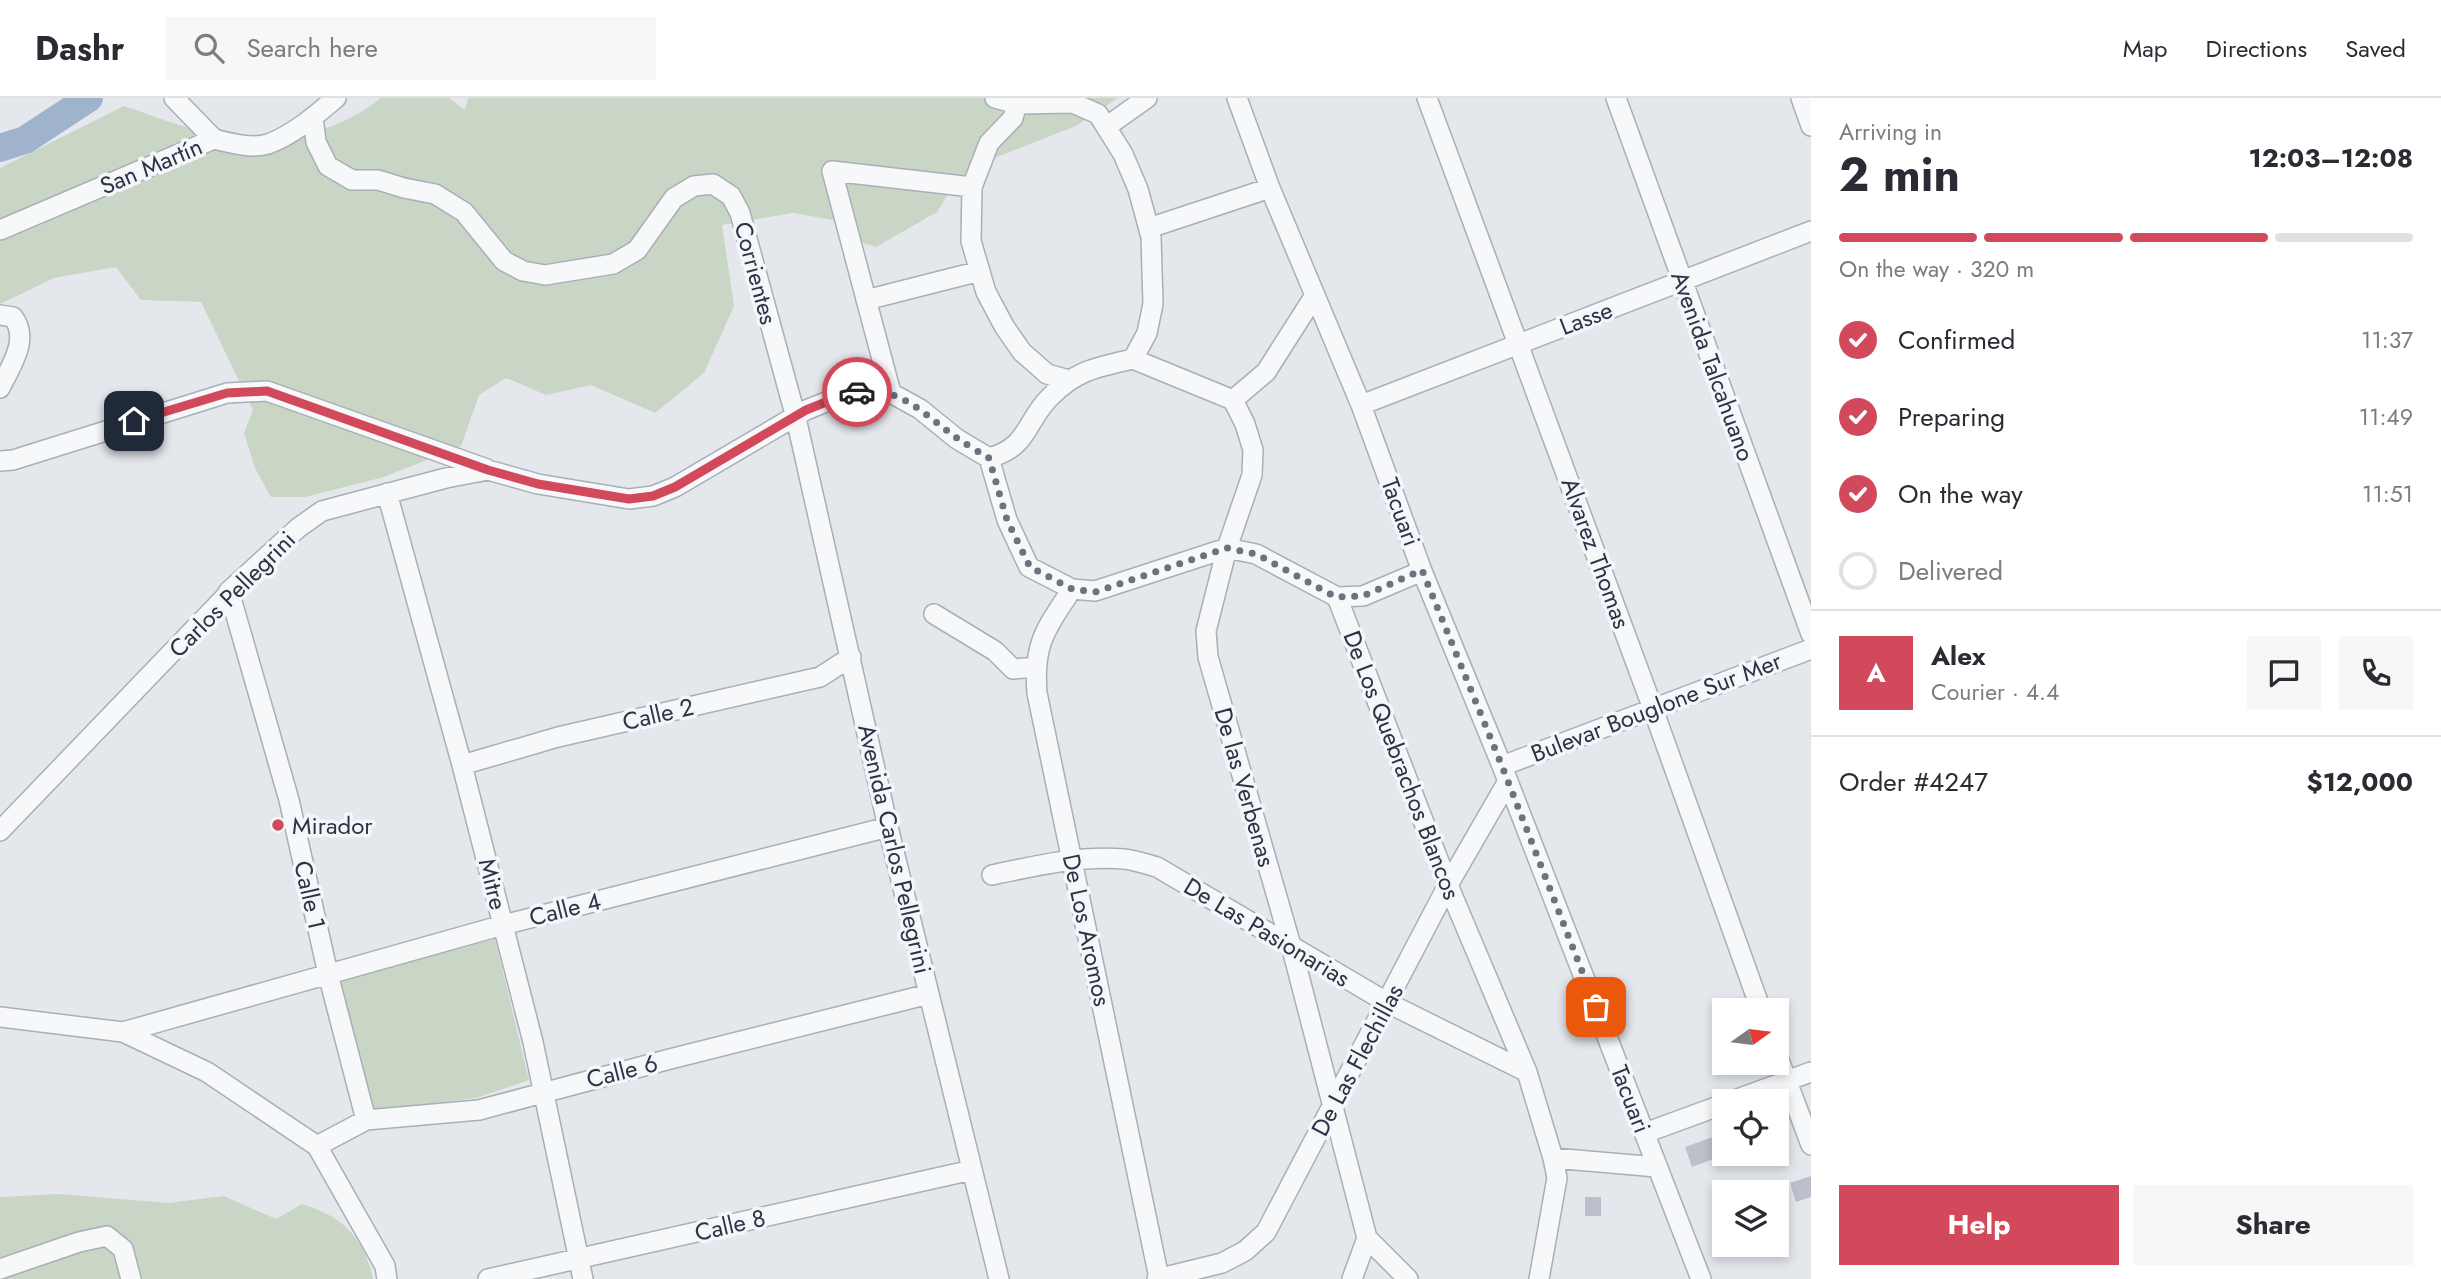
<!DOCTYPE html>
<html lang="en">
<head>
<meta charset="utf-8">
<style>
  body { margin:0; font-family:Jost,sans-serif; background:#f7f7f7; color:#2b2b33; height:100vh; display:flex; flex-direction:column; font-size:26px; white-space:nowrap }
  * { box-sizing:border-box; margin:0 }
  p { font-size:23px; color:#7c7c81 }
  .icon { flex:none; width:38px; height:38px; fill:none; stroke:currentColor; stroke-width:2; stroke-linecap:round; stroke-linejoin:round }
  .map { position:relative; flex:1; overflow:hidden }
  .sheet { display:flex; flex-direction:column; background:#fff; width:630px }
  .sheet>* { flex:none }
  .needle { width:46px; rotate:76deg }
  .controls { position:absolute; left:1712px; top:900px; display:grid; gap:14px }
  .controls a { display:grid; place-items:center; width:77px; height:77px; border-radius:0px; background:#fff; box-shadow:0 4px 10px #0003; font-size:35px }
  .pin { position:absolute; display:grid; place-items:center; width:60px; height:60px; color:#fff; margin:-30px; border-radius:14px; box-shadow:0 4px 10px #0006 }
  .courier { position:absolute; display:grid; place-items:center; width:70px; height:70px; margin:-35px; border:5px solid #d1495b; border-radius:50%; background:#fff; color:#222; box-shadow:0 2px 9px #0007 }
  .headline em { font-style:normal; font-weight:700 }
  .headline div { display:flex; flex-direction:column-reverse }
  .headline { display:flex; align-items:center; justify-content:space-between; height:119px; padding:0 28px }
  h1 { font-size:46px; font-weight:700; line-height:52px }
  .bar { display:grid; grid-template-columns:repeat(4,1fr); gap:10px 7px; align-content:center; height:84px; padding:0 28px }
  .bar i { height:9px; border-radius:5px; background:#e1e1e2 }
  .bar .active { background:#d1495b }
  .bar p { grid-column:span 4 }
  .line { display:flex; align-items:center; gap:18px; padding:0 28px; border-top:2px solid #e1e1e2 }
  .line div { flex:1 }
  .round { display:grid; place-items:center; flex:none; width:74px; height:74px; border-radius:0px; background:#f7f7f7 }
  ol { padding:0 28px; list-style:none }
  li { display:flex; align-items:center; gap:21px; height:77px }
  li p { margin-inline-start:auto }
  li .icon { padding:7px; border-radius:50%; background:#d1495b; color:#fff; stroke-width:4 }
  li:last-child { color:#7c7c81 }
  li i { width:38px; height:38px; border:4px solid #e1e1e2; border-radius:50% }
  .primary-button { display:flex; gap:14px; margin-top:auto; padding:14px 28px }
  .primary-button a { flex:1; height:80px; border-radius:0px; background:#d1495b; color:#fff; font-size:28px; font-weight:700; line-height:80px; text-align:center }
  .primary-button a+a { background:#f7f7f7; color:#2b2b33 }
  header { display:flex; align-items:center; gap:42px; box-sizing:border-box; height:98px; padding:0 35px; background:#fff; border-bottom:2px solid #e1e1e2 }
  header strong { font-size:33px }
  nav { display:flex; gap:38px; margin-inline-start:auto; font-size:24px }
  .search { width:490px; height:63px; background:#f7f7f7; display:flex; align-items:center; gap:18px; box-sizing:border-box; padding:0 24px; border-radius:0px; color:#7c7c81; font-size:26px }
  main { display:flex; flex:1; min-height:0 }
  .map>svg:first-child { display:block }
</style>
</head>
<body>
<header>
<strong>Dashr</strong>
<div class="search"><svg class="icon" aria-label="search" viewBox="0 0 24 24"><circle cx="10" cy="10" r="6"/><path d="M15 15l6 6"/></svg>Search here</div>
<nav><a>Map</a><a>Directions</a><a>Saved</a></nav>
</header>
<main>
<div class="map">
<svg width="1811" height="1181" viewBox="0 0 1811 1181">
  <rect width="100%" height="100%" fill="#e4e7ec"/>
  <!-- green -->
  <path fill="#c9d6c5" d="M381 0H449L465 12 468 0H1118L1076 28 989 62 957 82 937 114 876 149 854 142 845 124 793 115 722 127 734 208 704 275 655 315 591 287 546 297 506 280 479 297 461 348 384 379 305 399H271L255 370 244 335 253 312 201 204 141 202 116 169 54 180 0 206V70L124 8C154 18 186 31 217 37 274 49 336 36 381 0Z
    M495 841 529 982 476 1000 373 1013 340 882Z
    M60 1096 168 1105 224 1098 276 1121 302 1106C342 1118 364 1139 373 1181H0V1099Z"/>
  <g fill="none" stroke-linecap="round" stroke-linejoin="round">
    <!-- river -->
    <path stroke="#9fb4cc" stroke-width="28" d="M0 50 25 42 89 0"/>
  </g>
  <!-- building -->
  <path fill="#bbc0ca" d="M1724 1035V1057L1692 1069 1685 1049Z
    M1811 1078V1099L1796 1104 1790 1085Z
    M1585 1099H1601V1118H1585Z"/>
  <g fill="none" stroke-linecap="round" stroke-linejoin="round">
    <!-- minor casing -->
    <g stroke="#a9aeb7" stroke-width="22">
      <path id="minor" d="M174 0 214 41
        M1237 0 1270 90 1361 307 1422 473 1502 668 1701 1181
        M1427 0 1653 611 1761 912
        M1616 0 1811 536
        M1801 0 1811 28
        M1017 6 1013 20 989 45 972 89 971 143 986 194 1004 228 1022 254 1047 276 1069 282
        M313 19 316 44 328 68 352 82H378L404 90 435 96 464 114 504 163 523 173 545 177 613 166 637 152 674 100 694 88 713 86 731 98 740 115 796 320 888 729 999 1181
        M1106 29 1147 0
        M1149 130 1270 90
        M0 132 214 41C230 45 252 51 268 46 293 37 316 17 336 0
        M866 202 980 173
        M0 217 13 219C30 241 11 268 0 290
        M1133 261 1233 302 1245 326 1253 352 1252 377 1227 450 1206 533 1208 559 1292 851 1367 1140 1352 1181
        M891 295 832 73 972 89
        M1233 302 1266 274 1315 197
        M1361 307 1811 133
        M989 360 1007 422 1029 469 1072 491 1095 493 1227 450 1256 456 1337 499 1448 787 1527 974 1553 1060 1557 1080 1539 1181
        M989 360C1029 349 1025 324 1050 299 1077 272 1097 269 1133 261L1147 235 1153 206 1151 139 1138 91 1123 56 1098 16 1073 5 1017 6 995 0
        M0 363 13 362 227 295 267 293 487 371
        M387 395 462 667 533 944 583 1181
        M1072 491C1046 531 1033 545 1037 595L1159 1180
        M229 493 289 702 328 876 366 1022
        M1337 499 1363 498 1422 473
        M934 516 995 553 1013 571 1035 569
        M462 667 558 639 820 579 851 559
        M1502 668 1811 551
        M0 733 225 499 229 493 298 430 322 413 446 380 488 372 538 386 629 401 653 398 675 389 806 312 846 296 870 292 891 295 920 311 957 341 989 360
        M992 777C1034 768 1081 757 1124 761 1135 762 1146 766 1157 769L1388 905 1527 974
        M0 919 123 934 207 974 317 1048 385 1168 387 1181
        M123 934 503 827 888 729
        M1776 954 1811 1047
        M1732 1003 1811 974
        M1645 1035 1724 1006
        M317 1048 366 1022 479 1012 670 961 929 896
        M1553 1060 1657 1069
        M1367 1140 1408 1181
        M0 1171 79 1144 107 1138 123 1151 131 1181
        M488 1181 972 1072
        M1157 1181 1222 1165 1245 1153 1266 1134 1448 787 1508 683"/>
    </g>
    <!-- minor -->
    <use href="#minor" stroke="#f7f8fa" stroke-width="19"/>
  </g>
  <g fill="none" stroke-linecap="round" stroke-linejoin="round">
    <!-- done -->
    <path stroke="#6c737f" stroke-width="7" stroke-dasharray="0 12.6" d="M857 294C898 286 926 318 957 340 967 347 979 354 989 360L1007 422 1030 469 1072 491 1095 494 1227 450 1256 456 1336 499 1363 498 1422 472 1502 668 1596 909"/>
    <!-- route -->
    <path stroke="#d1495b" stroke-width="9" d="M134 323 227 295 267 293 488 372 538 386 629 401 653 398 675 389 806 312 846 296 857 294"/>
  </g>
  <!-- markers -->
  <circle fill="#d1495b" stroke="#f4f6f9" stroke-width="2.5" cx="278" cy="727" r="7"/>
  <g text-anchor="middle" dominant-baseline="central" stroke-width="7" stroke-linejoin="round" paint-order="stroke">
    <!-- street labels -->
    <g font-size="24" fill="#2b3445" stroke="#f4f6f9">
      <text transform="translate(151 68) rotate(-23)">San Martín</text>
      <text transform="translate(756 175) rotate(75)">Corrientes</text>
      <text transform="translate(1586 220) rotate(-21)">Lasse</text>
      <text transform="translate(1713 268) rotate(70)">Avenida Talcahuano</text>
      <text transform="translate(1401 414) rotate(70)">Tacuari</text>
      <text transform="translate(1596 455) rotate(70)">Alvarez Thomas</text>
      <text transform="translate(232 496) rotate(-45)">Carlos Pellegrini</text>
      <text transform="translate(1656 609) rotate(-21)">Bulevar Bouglone Sur Mer</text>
      <text transform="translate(658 616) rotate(-13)">Calle 2</text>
      <text transform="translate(1402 667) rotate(69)">De Los Quebrachos Blancos</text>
      <text transform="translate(1245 689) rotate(74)">De las Verbenas</text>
      <text transform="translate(895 751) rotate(77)">Avenida Carlos Pellegrini</text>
      <text transform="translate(493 786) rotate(76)">Mitre</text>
      <text transform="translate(310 797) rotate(77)">Calle 1</text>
      <text transform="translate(565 811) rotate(-14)">Calle 4</text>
      <text transform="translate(1087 832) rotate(78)">De Los Aromos</text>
      <text transform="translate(1267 834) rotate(31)">De Las Pasionarias</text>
      <text transform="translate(1357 962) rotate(-62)">De Las Flechillas</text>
      <text transform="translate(622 973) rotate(-14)">Calle 6</text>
      <text transform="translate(1631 1001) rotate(69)">Tacuari</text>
      <text transform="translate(730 1127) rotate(-13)">Calle 8</text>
    </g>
    <!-- poi labels -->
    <g font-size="24" fill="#2b3445" stroke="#f4f6f9" text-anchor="start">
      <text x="292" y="727">Mirador</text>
    </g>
  </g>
</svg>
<div class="controls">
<a><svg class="needle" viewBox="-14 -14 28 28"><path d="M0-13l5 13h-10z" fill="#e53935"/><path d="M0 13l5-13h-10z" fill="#7c7c81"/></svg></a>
<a><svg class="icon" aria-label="locate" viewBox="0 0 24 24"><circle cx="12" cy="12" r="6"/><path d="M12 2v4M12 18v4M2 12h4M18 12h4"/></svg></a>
<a><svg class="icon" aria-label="layers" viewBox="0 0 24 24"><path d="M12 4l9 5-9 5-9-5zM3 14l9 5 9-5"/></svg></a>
</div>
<div class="pin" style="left:1596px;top:909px;background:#ea580c"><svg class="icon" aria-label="bag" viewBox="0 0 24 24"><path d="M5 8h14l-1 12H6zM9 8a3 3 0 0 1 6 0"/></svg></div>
<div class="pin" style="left:134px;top:323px;background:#1f2937"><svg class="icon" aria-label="home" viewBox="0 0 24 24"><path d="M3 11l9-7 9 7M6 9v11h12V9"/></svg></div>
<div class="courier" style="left:857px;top:294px"><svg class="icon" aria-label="car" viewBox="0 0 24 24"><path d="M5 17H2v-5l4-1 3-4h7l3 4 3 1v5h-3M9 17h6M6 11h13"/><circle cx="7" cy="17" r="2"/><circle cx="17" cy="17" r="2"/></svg></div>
</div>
<section class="sheet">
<div class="headline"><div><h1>2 min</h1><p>Arriving in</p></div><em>12:03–12:08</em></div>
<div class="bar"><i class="active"></i><i class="active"></i><i class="active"></i><i></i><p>On the way · 320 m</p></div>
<ol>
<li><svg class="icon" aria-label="check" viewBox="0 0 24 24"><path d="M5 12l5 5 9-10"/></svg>Confirmed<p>11:37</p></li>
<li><svg class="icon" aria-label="check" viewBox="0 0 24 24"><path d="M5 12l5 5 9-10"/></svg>Preparing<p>11:49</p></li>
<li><svg class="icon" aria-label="check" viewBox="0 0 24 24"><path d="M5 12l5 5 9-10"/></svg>On the way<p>11:51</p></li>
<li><i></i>Delivered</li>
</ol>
<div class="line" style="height:126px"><b class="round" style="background:#d1495b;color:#fff">A</b><div><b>Alex</b><p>Courier · 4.4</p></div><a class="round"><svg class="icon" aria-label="chat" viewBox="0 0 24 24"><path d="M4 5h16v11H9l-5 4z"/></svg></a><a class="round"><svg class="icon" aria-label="phone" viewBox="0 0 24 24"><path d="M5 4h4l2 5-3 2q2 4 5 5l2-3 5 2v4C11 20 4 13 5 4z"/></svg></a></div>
<div class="line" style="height:91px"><div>Order #4247</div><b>$12,000</b></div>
<div class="primary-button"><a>Help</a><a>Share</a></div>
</section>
</main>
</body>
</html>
